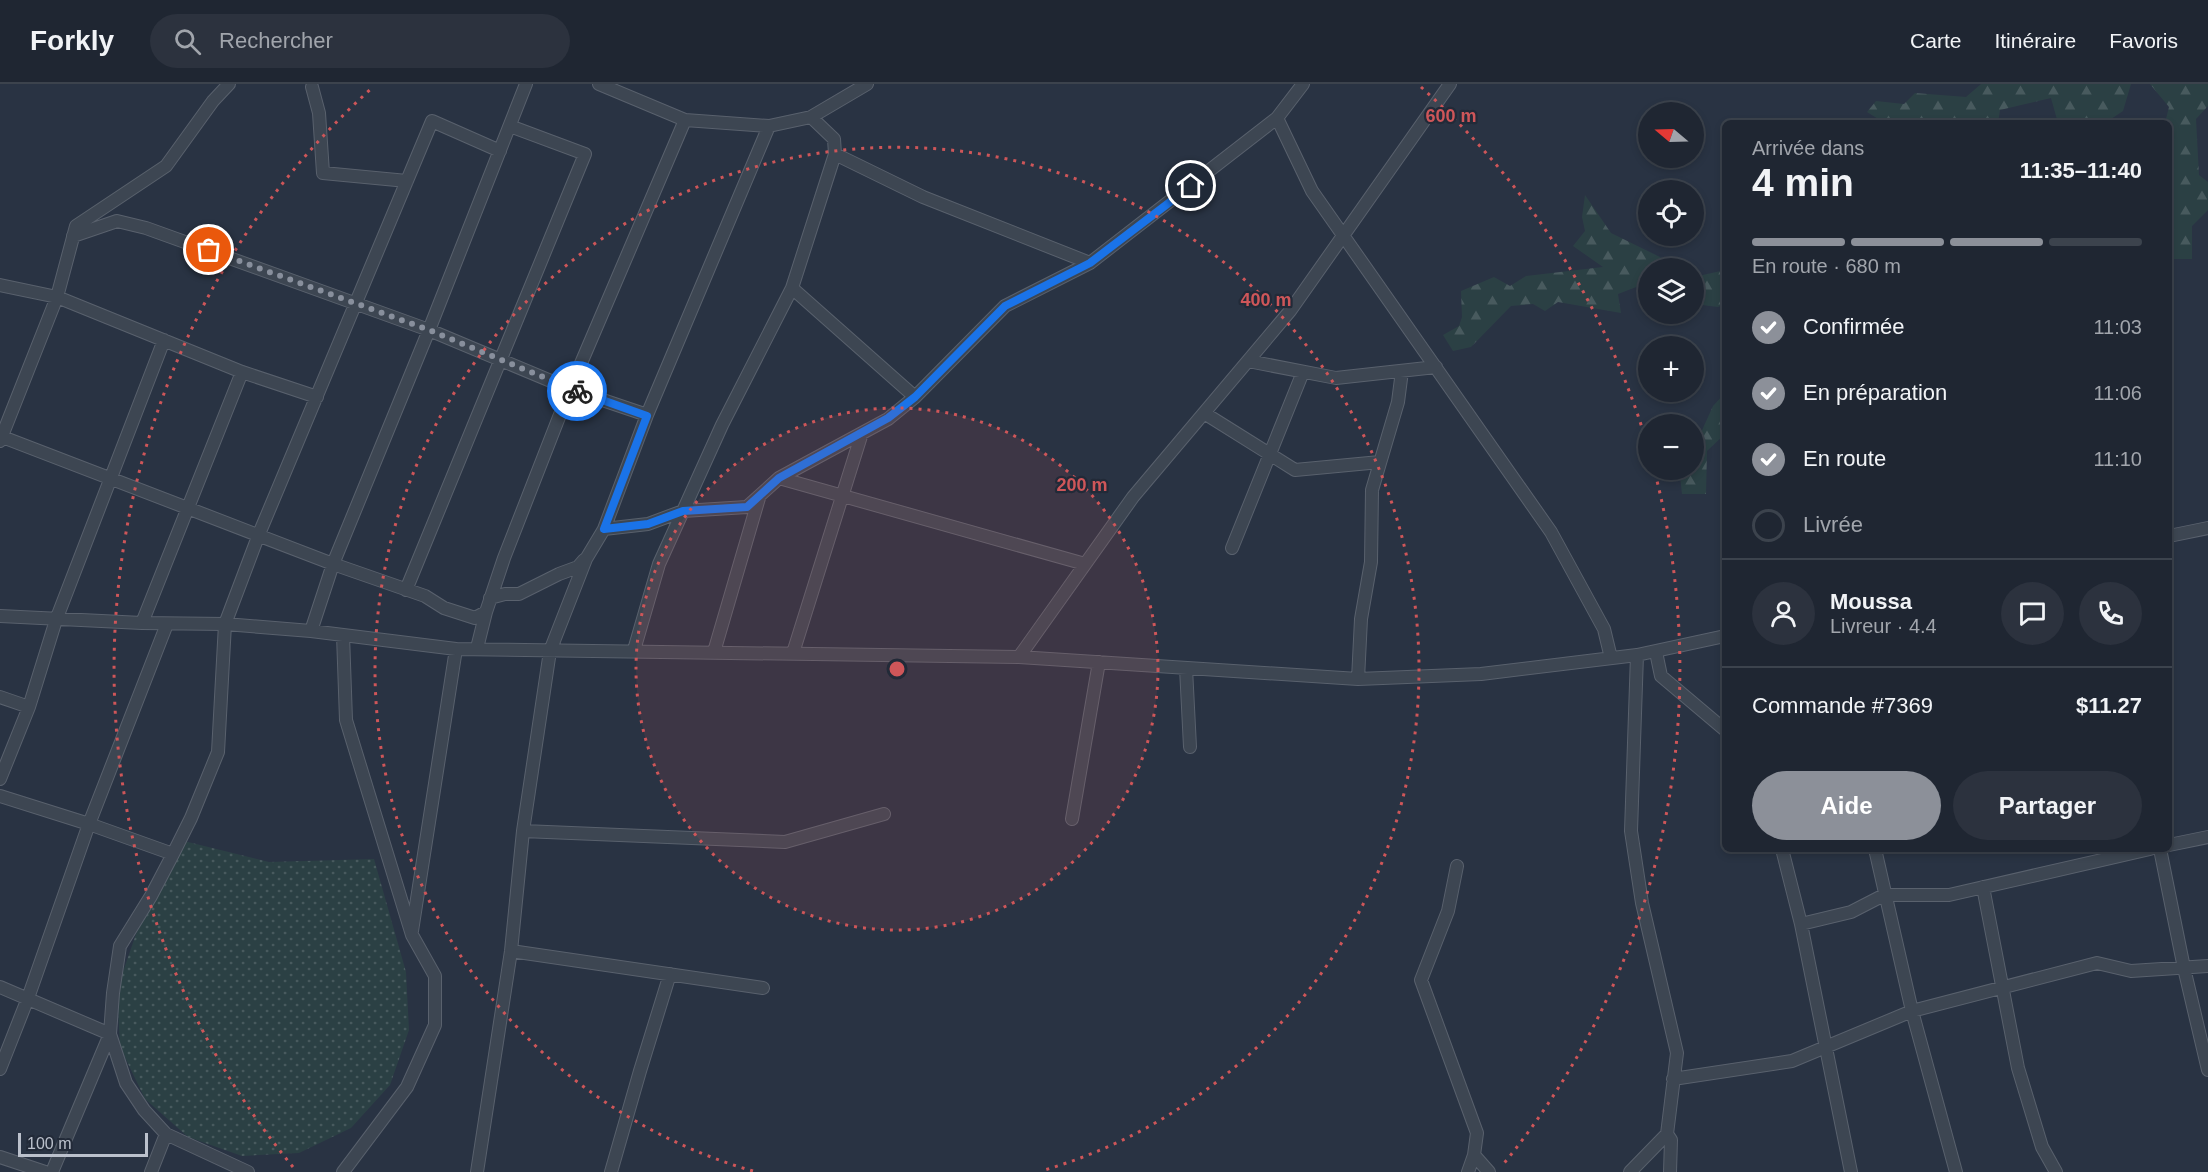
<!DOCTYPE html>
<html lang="fr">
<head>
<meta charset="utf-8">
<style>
  body { margin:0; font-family:Helvetica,sans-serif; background:#2c323e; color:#f1f3f6; height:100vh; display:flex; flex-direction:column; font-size:22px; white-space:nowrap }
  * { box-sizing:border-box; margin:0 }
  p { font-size:20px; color:#a1a5ac }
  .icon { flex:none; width:33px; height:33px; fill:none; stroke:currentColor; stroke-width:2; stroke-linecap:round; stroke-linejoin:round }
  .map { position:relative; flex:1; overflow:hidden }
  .details { position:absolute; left:1722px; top:36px; width:450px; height:732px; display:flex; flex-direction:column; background:#1f2632; border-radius:9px; box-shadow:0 3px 9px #0003,0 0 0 2px #3c434d }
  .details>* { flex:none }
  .needle { width:39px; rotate:289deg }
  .controls { position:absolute; left:1638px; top:18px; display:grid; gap:12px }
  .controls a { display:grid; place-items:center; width:66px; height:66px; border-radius:50%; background:#1f2632; box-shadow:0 3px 9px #0003,0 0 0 2px #3c434d; font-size:30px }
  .scale { position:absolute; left:18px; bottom:15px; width:130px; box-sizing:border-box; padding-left:6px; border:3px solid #bbc1cc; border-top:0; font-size:16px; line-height:21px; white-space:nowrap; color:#bbc1cc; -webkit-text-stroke:4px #222a38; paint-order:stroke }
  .pin { position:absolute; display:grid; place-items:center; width:51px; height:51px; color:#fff; margin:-26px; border:3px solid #fff; border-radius:50%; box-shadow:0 2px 6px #0007 }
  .courier { position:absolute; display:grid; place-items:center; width:60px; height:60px; margin:-30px; border:4px solid #1a73e8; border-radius:50%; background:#fff; color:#222; box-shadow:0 2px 8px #0007 }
  .headline em { font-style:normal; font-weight:600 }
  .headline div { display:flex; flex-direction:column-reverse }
  .headline { display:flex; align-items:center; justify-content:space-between; height:102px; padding:0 30px }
  h1 { font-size:39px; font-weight:600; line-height:45px }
  .bar { display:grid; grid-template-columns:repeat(4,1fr); gap:9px 6px; align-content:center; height:72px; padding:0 30px }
  .bar i { height:8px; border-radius:4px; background:#3c434d }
  .bar .on { background:#8c9099 }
  .bar p { grid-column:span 4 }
  .line { display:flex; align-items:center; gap:15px; padding:0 30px; border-top:2px solid #3c434d }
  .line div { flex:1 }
  .round { display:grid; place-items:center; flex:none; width:63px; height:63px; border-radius:32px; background:#2c323e }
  ol { padding:0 30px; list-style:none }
  li { display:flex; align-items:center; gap:18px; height:66px }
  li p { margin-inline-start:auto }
  li .icon { padding:6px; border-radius:50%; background:#8c9099; color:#fff; stroke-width:4 }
  li:last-child { color:#a1a5ac }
  li i { width:33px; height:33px; border:3px solid #3c434d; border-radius:50% }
  .primary-button { display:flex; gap:12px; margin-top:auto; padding:12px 30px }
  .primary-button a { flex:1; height:69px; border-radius:36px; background:#8c9099; color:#fff; font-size:24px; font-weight:600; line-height:69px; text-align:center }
  .primary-button a+a { background:#2c323e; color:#f1f3f6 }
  header { display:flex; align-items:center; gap:36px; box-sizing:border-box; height:84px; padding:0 30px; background:#1f2632; border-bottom:2px solid #3c434d }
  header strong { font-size:28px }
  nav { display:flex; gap:33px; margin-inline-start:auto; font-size:21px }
  .search { width:420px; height:54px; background:#2c323e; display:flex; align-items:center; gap:15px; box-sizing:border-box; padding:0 21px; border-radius:33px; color:#a1a5ac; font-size:22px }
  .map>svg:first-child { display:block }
</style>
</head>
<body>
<header>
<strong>Forkly</strong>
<div class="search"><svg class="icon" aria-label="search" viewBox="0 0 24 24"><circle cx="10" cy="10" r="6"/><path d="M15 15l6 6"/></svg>Rechercher</div>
<nav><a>Carte</a><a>Itinéraire</a><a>Favoris</a></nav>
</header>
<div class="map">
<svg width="2208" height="1088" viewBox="0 0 2208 1088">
  <defs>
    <pattern id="grass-dots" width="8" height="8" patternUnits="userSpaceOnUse" patternTransform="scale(1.5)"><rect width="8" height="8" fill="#2b4044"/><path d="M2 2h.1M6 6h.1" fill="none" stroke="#485a5e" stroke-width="1.8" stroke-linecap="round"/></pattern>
    <pattern id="forest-firs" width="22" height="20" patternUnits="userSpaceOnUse" patternTransform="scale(1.5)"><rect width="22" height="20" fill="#2b4044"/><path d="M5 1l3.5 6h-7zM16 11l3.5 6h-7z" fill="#485a5e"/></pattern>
  </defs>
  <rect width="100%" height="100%" fill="#293343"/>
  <!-- grass -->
  <path fill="url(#grass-dots)" d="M184 757 269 778 374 775 406 888 409 946 390 1001 351 1044 299 1069 242 1072 188 1053 145 1015 120 963 117 905 136 850Z"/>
  <!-- forest -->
  <path fill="url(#forest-firs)" d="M1981 0H2131L2123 27 2105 39H2058L2051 14 2000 26 1998 39H1922L1918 34 1883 38 1867 28 1876 17 1904 20 1915 9 1966 13Z
    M2150 0H2208V22L2196 35 2199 91 2208 98V126L2192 142V175H2169V39H2165L2169 23Z
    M1585 111 1611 149 1664 175 1673 184H1648V204L1644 200 1618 210 1621 229 1558 218 1545 227 1533 220 1511 222 1471 263 1453 267 1443 251 1459 242 1462 233 1461 207 1494 193 1510 202 1526 192 1603 183 1573 162 1585 147 1582 133Z
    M1725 186V220L1718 223 1694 220V193Z
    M1725 309V350L1707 367 1706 410H1682L1680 392 1684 386H1694V364L1713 322Z"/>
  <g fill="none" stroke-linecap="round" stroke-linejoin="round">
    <!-- minor casing -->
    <g stroke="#59616d" stroke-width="14">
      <path id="minor" d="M599 0 685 36 769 42
        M312 3 319 29 323 89 407 97
        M1277 34 1312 107 1551 448 1604 545 1611 574
        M835 70 923 113 1090 179
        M73 152 117 137 146 144 429 246 570 305 647 331
        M0 201 57 213 242 288 317 313
        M792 204 915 313
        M1248 277 1336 294 1436 283
        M1204 329 1295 386 1380 378
        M0 352 333 480 425 512 444 524 475 534 486 528 477 564
        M0 357 57 213 76 142 166 82 213 17 229 0
        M779 394 1085 480
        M604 445 648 440 683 427 747 423 779 394 888 335 915 313 1005 222 1090 179 1277 34 1303 0
        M2169 452 2208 444
        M1232 464 1303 288
        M406 506 585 70 510 42
        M490 514 505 510H519L559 490 578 483 584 476
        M486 528 504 474 570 305 685 36
        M0 532 142 539 225 540 311 547 456 565 1019 573 1358 595 1481 590 1637 571 1725 552
        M142 539 242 288
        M311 547 333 480 429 246 526 0
        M634 566 659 480 722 341 792 204 835 70 834 55 811 33
        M714 568 759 414
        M1656 568 1661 592 1725 646
        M793 569 862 349
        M1019 573 1133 413 1290 227 1450 0
        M1186 584 1190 663
        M1358 595 1361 535 1371 478 1372 406 1398 318 1402 287
        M0 613 29 623
        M0 695 29 623 56 536 164 256
        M0 712 89 740 173 770
        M1072 735 1099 578
        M523 747 785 758 884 730
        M2169 761 2208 753
        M1782 765 1801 840 1851 1088
        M1875 765 1912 927 1956 1088
        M2160 765 2184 884 2208 986
        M1457 782 1448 827 1421 896 1477 1049 1474 1071 1468 1088
        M1983 803 2018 984 2042 1063 2056 1088
        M1801 840 1851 828 1884 811H1949L2150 765
        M412 847 456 565
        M511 867 763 904
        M0 903 110 950 126 999 144 1026 166 1050 248 1088
        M0 985 28 914 89 740 167 540
        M1673 995 1792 977 1912 927 2097 879 2131 887 2208 882
        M1667 1050 1671 1056 1670 1088
        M1474 1071 1489 1088
        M0 1073 45 1088
        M52 1088 110 950 113 909 120 862 151 812 173 770 191 734 218 668 225 540 259 450 432 37 500 67
        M151 1088 166 1050
        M343 1088 407 1003 435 941V892L412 851 346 636 343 551
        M477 1088 511 867 523 747 550 567 586 475 604 445 647 331 769 42 811 33 867 0
        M611 1088 640 987 670 890
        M1630 1088 1667 1050 1677 969 1642 819 1631 747 1637 571"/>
    </g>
    <!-- minor -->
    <use href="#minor" stroke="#3d4652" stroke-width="12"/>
  </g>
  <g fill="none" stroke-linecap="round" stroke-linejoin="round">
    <!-- done -->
    <path stroke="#888f9c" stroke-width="6" stroke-dasharray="0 10.8" d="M209 166 429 246 577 307"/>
    <!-- route -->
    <path stroke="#1a73e8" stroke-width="8" d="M577 307 647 332 604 445 648 440 683 427 747 423 779 394 888 334 915 313 1005 222 1090 179 1191 102"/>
  </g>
  <!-- distance rings -->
  <circle cx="897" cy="585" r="261" fill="#ce5659" fill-opacity=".12"/>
  <g fill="none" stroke="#ce5659" stroke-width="3" stroke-dasharray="3 6">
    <circle cx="897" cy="585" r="261"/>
    <path d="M753 1087A522 522 0 1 1 1041 1087"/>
    <path d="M293 1083A783 783 0 0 1 373 3M1421 3A783 783 0 0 1 1648 363M1655 389A783 783 0 0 1 1501 1083"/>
  </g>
  <circle cx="897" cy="585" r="9" fill="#ce5659" stroke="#222a38" stroke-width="3"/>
  <g font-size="18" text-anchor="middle" font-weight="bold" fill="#ce5659" stroke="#222a38" stroke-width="4.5" stroke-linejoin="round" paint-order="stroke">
    <text x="1451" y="38">600 m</text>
    <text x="1266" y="222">400 m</text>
    <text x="1082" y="407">200 m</text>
  </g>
</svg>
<div class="controls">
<a><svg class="needle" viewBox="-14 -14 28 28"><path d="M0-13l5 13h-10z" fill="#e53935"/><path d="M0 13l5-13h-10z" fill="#a1a5ac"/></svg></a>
<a><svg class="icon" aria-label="locate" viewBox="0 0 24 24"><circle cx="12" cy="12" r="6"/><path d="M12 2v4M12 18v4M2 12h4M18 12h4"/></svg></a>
<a><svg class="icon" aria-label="layers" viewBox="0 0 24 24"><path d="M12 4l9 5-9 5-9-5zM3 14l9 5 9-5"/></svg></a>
<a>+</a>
<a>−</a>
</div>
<div class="scale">100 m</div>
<div class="pin" style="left:209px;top:166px;background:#ea580c"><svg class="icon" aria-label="bag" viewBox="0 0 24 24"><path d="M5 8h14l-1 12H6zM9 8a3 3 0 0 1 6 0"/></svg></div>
<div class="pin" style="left:1191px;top:102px;background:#1f2937"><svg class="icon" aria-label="home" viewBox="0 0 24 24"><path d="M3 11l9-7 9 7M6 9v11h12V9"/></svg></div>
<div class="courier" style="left:577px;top:307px"><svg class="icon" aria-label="bike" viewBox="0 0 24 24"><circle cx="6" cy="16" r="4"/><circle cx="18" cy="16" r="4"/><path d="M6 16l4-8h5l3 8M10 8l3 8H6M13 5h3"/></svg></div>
<section class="details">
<div class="headline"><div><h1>4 min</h1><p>Arrivée dans</p></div><em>11:35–11:40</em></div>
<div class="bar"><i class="on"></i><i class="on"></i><i class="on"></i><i></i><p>En route · 680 m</p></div>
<ol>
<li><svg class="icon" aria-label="check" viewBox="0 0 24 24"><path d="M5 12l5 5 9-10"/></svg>Confirmée<p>11:03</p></li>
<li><svg class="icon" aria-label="check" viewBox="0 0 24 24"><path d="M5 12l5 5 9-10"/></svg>En préparation<p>11:06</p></li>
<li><svg class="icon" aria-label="check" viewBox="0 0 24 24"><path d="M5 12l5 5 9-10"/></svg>En route<p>11:10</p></li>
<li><i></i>Livrée</li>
</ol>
<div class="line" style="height:108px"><a class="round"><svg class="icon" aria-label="person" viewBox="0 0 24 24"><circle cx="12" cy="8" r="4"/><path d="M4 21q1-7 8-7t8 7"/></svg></a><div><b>Moussa</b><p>Livreur · 4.4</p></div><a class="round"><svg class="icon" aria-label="chat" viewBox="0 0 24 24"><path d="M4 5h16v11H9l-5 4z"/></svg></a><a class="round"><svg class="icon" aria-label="phone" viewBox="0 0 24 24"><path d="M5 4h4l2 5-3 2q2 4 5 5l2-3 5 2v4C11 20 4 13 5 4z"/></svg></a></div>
<div class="line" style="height:78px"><div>Commande #7369</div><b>$11.27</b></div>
<div class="primary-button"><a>Aide</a><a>Partager</a></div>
</section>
</div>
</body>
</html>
